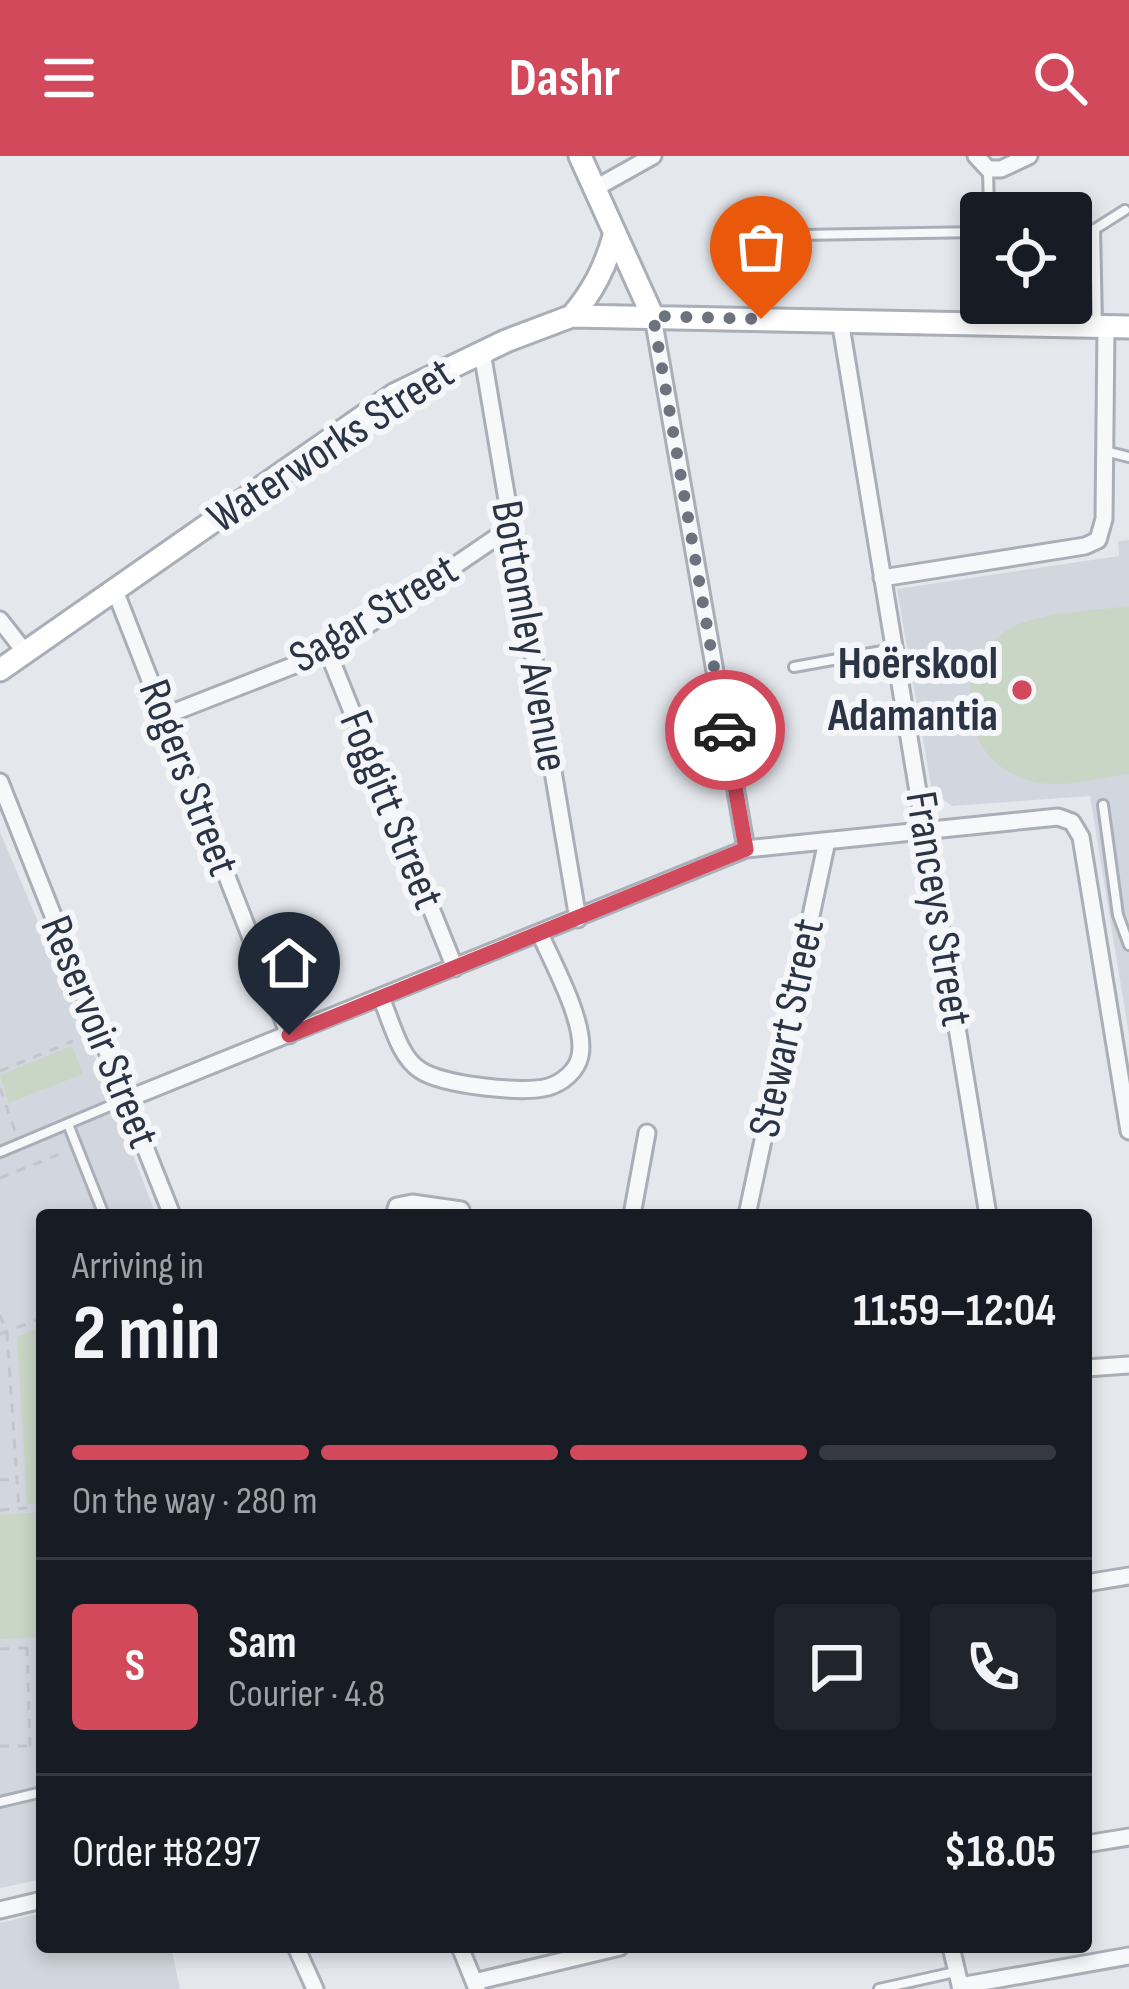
<!DOCTYPE html>
<html lang="en">
<head>
<meta charset="utf-8">
<style>
  body { margin:0; font-family:"Sofia Sans Condensed",sans-serif; background:#20242c; color:#f1f3f6; height:100vh; display:flex; flex-direction:column; font-size:45px; white-space:nowrap }
  * { box-sizing:border-box; margin:0 }
  p { font-size:39px; color:#9ea1a6 }
  .icon { flex:none; width:66px; height:66px; fill:none; stroke:currentColor; stroke-width:2; stroke-linecap:round; stroke-linejoin:round }
  .map { position:relative; flex:1; overflow:hidden }
  .drawer { position:absolute; left:36px; top:1053px; width:1056px; height:744px; display:flex; flex-direction:column; background:#171b24; border-radius:12px; box-shadow:0 6px 18px #0003 }
  .drawer>* { flex:none }
  .fabs { position:absolute; left:960px; top:36px; display:grid; gap:24px }
  .fabs a { display:grid; place-items:center; width:132px; height:132px; border-radius:12px; background:#171b24; box-shadow:0 6px 18px #0003; font-size:60px }
  .pin { position:absolute; display:grid; place-items:center; width:102px; height:102px; color:#fff; margin:-123px -51px; border-radius:50% 50% 50% 0; rotate:-45deg; box-shadow:0 0 12px #0007 }
  .pin .icon { rotate:45deg }
  .courier { position:absolute; display:grid; place-items:center; width:120px; height:120px; margin:-60px; border:9px solid #d1495b; border-radius:50%; background:#fff; color:#222; box-shadow:0 3px 15px #0007 }
  .headline em { font-style:normal; font-weight:700 }
  .headline div { display:flex; flex-direction:column-reverse }
  .headline { display:flex; align-items:center; justify-content:space-between; height:204px; padding:0 36px }
  h1 { font-size:78px; font-weight:700; line-height:90px }
  .bar { display:grid; grid-template-columns:repeat(4,1fr); gap:18px 12px; align-content:center; height:144px; padding:0 36px }
  .bar i { height:15px; border-radius:9px; background:#363941 }
  .bar .current { background:#d1495b }
  .bar p { grid-column:span 4 }
  .line { display:flex; align-items:center; gap:30px; padding:0 36px; border-top:3px solid #363941 }
  .line div { flex:1 }
  .round { display:grid; place-items:center; flex:none; width:126px; height:126px; border-radius:12px; background:#20242c }
  header { display:flex; justify-content:space-between; align-items:center; height:156px; padding:0 36px; background:#d1495b; color:#fff; font-size:54px; font-weight:700 }
  .map>svg:first-child { display:block }
</style>
</head>
<body>
<header><svg class="icon" aria-label="menu" viewBox="0 0 24 24"><path d="M4 6h16M4 12h16M4 18h16"/></svg>Dashr<svg class="icon" aria-label="search" viewBox="0 0 24 24"><circle cx="10" cy="10" r="6"/><path d="M15 15l6 6"/></svg></header>
<div class="map">
<svg width="1129" height="1833" viewBox="0 0 1129 1833">
  <rect width="100%" height="100%" fill="#e4e7ec"/>
  <!-- built -->
  <path fill="#d2d6de" d="M1129 384V879L1090 640 952 650 932 635 897 433 1119 400 1118 385Z
    M0 676 103 920 156 1059H42V1723L0 1732Z
    M42 1757V1791H171L180 1833H0V1767Z"/>
  <!-- green -->
  <path fill="#c9d6c5" d="M1129 450V618C1094 623 1053 636 1019 621 952 593 953 497 1019 468 1052 455 1094 455 1129 450Z
    M72 890 83 918 9 947 0 919Z
    M42 1170V1347L27 1348 17 1181Z
    M42 1356V1481L0 1483V1359Z"/>
  <g fill="none" stroke-linecap="round" stroke-linejoin="round">
    <!-- lane casing -->
    <g stroke="#a9aeb7" stroke-width="14">
      <path id="lane" d="M988 13 989 57
        M1095 73 1097 169
        M1071 78 1095 73 1125 54
        M799 79 981 76
        M1105 295 1129 301
        M794 511 893 493
        M1103 649 1118 759 1129 789
        M68 968 104 1059
        M0 996 124 944
        M0 1646 42 1636
        M879 1833 955 1816"/>
    </g>
    <!-- street casing -->
    <g stroke="#a9aeb7" stroke-width="21">
      <path id="street" d="M976 0 988 13H1001L1029 0
        M594 33 653 0
        M653 161 746 693
        M840 164 988 1059
        M482 196 578 763
        M882 422 1085 390 1098 384 1104 363 1106 171
        M114 432 289 879
        M0 464 25 496
        M328 496 455 812
        M164 560 328 496 510 372
        M0 626 172 1059
        M381 842C391 864 399 901 420 914 442 929 523 938 548 931 562 927 577 915 580 900 587 869 553 807 540 778
        M125 944 746 693 1058 661 1072 666 1081 681 1129 975
        M394 1059 397 1050 412 1047 461 1054
        M632 1059 647 977
        M747 1059 827 685
        M1086 1212 1129 1209
        M1086 1427 1129 1420
        M1086 1688 1129 1681
        M0 1754 42 1744
        M296 1791 315 1833
        M460 1791 477 1833
        M951 1791 961 1833
        M474 1826 620 1791
        M960 1830 1129 1800"/>
    </g>
    <!-- secondary casing -->
    <g stroke="#a9aeb7" stroke-width="27">
      <path id="secondary" d="M580 0 653 161
        M572 160C593 135 605 112 614 80
        M0 514 394 239 506 185 572 160 1129 171"/>
    </g>
    <!-- path -->
    <path stroke="#c2c5cb" stroke-width="3" stroke-dasharray="9 9" stroke-linecap="butt" d="M0 915 73 885
      M0 932 15 975
      M0 1022 65 996
      M0 1159 7 1178 19 1353
      M0 1178 42 1162
      M0 1324 16 1323
      M0 1354 42 1351
      M27 1491 30 1590
      M0 1493 42 1491
      M0 1590H42"/>
    <!-- lane -->
    <use href="#lane" stroke="#f7f8fa" stroke-width="8"/>
    <!-- street -->
    <use href="#street" stroke="#f7f8fa" stroke-width="15"/>
    <!-- secondary -->
    <use href="#secondary" stroke="#fff" stroke-width="21"/>
  </g>
  <g fill="none" stroke-linecap="round" stroke-linejoin="round">
    <!-- done -->
    <path stroke="#6c737f" stroke-width="12" stroke-dasharray="0 21.6" d="M725 574 653 160 761 163"/>
    <!-- route -->
    <path stroke="#d1495b" stroke-width="15" d="M289 879 746 693 725 574"/>
  </g>
  <!-- markers -->
  <circle fill="#d1495b" stroke="#f4f6f9" stroke-width="4.5" cx="1022" cy="534" r="12"/>
  <g text-anchor="middle" dominant-baseline="central" stroke-width="12" stroke-linejoin="round" paint-order="stroke">
    <!-- street labels -->
    <g font-size="45" fill="#2b3445" stroke="#f4f6f9">
      <text transform="translate(331 290) rotate(-33)">Waterworks Street</text>
      <text transform="translate(374 458) rotate(-31)">Sagar Street</text>
      <text transform="translate(529 480) rotate(80)">Bottomley Avenue</text>
      <text transform="translate(188 622) rotate(69)">Rogers Street</text>
      <text transform="translate(391 654) rotate(68)">Foggitt Street</text>
      <text transform="translate(938 753) rotate(81)">Franceys Street</text>
      <text transform="translate(787 872) rotate(-78)">Stewart Street</text>
      <text transform="translate(99 876) rotate(68)">Reservoir Street</text>
    </g>
    <!-- poi labels -->
    <g font-size="45" font-weight="bold" fill="#2b3445" stroke="#f4f6f9" text-anchor="end">
      <text x="998" y="508">Hoërskool<tspan x="998" dy="52">Adamantia</tspan></text>
    </g>
  </g>
</svg>
<div class="fabs">
<a><svg class="icon" aria-label="locate" viewBox="0 0 24 24"><circle cx="12" cy="12" r="6"/><path d="M12 2v4M12 18v4M2 12h4M18 12h4"/></svg></a>
</div>
<div class="pin" style="left:761px;top:163px;background:#ea580c"><svg class="icon" aria-label="bag" viewBox="0 0 24 24"><path d="M5 8h14l-1 12H6zM9 8a3 3 0 0 1 6 0"/></svg></div>
<div class="pin" style="left:289px;top:879px;background:#1f2937"><svg class="icon" aria-label="home" viewBox="0 0 24 24"><path d="M3 11l9-7 9 7M6 9v11h12V9"/></svg></div>
<div class="courier" style="left:725px;top:574px"><svg class="icon" aria-label="car" viewBox="0 0 24 24"><path d="M5 17H2v-5l4-1 3-4h7l3 4 3 1v5h-3M9 17h6M6 11h13"/><circle cx="7" cy="17" r="2"/><circle cx="17" cy="17" r="2"/></svg></div>
<section class="drawer">
<div class="headline"><div><h1>2 min</h1><p>Arriving in</p></div><em>11:59–12:04</em></div>
<div class="bar"><i class="current"></i><i class="current"></i><i class="current"></i><i></i><p>On the way · 280 m</p></div>
<div class="line" style="height:216px"><b class="round" style="background:#d1495b;color:#fff">S</b><div><b>Sam</b><p>Courier · 4.8</p></div><a class="round"><svg class="icon" aria-label="chat" viewBox="0 0 24 24"><path d="M4 5h16v11H9l-5 4z"/></svg></a><a class="round"><svg class="icon" aria-label="phone" viewBox="0 0 24 24"><path d="M5 4h4l2 5-3 2q2 4 5 5l2-3 5 2v4C11 20 4 13 5 4z"/></svg></a></div>
<div class="line" style="height:156px"><div>Order #8297</div><b>$18.05</b></div>
</section>
</div>
</body>
</html>
